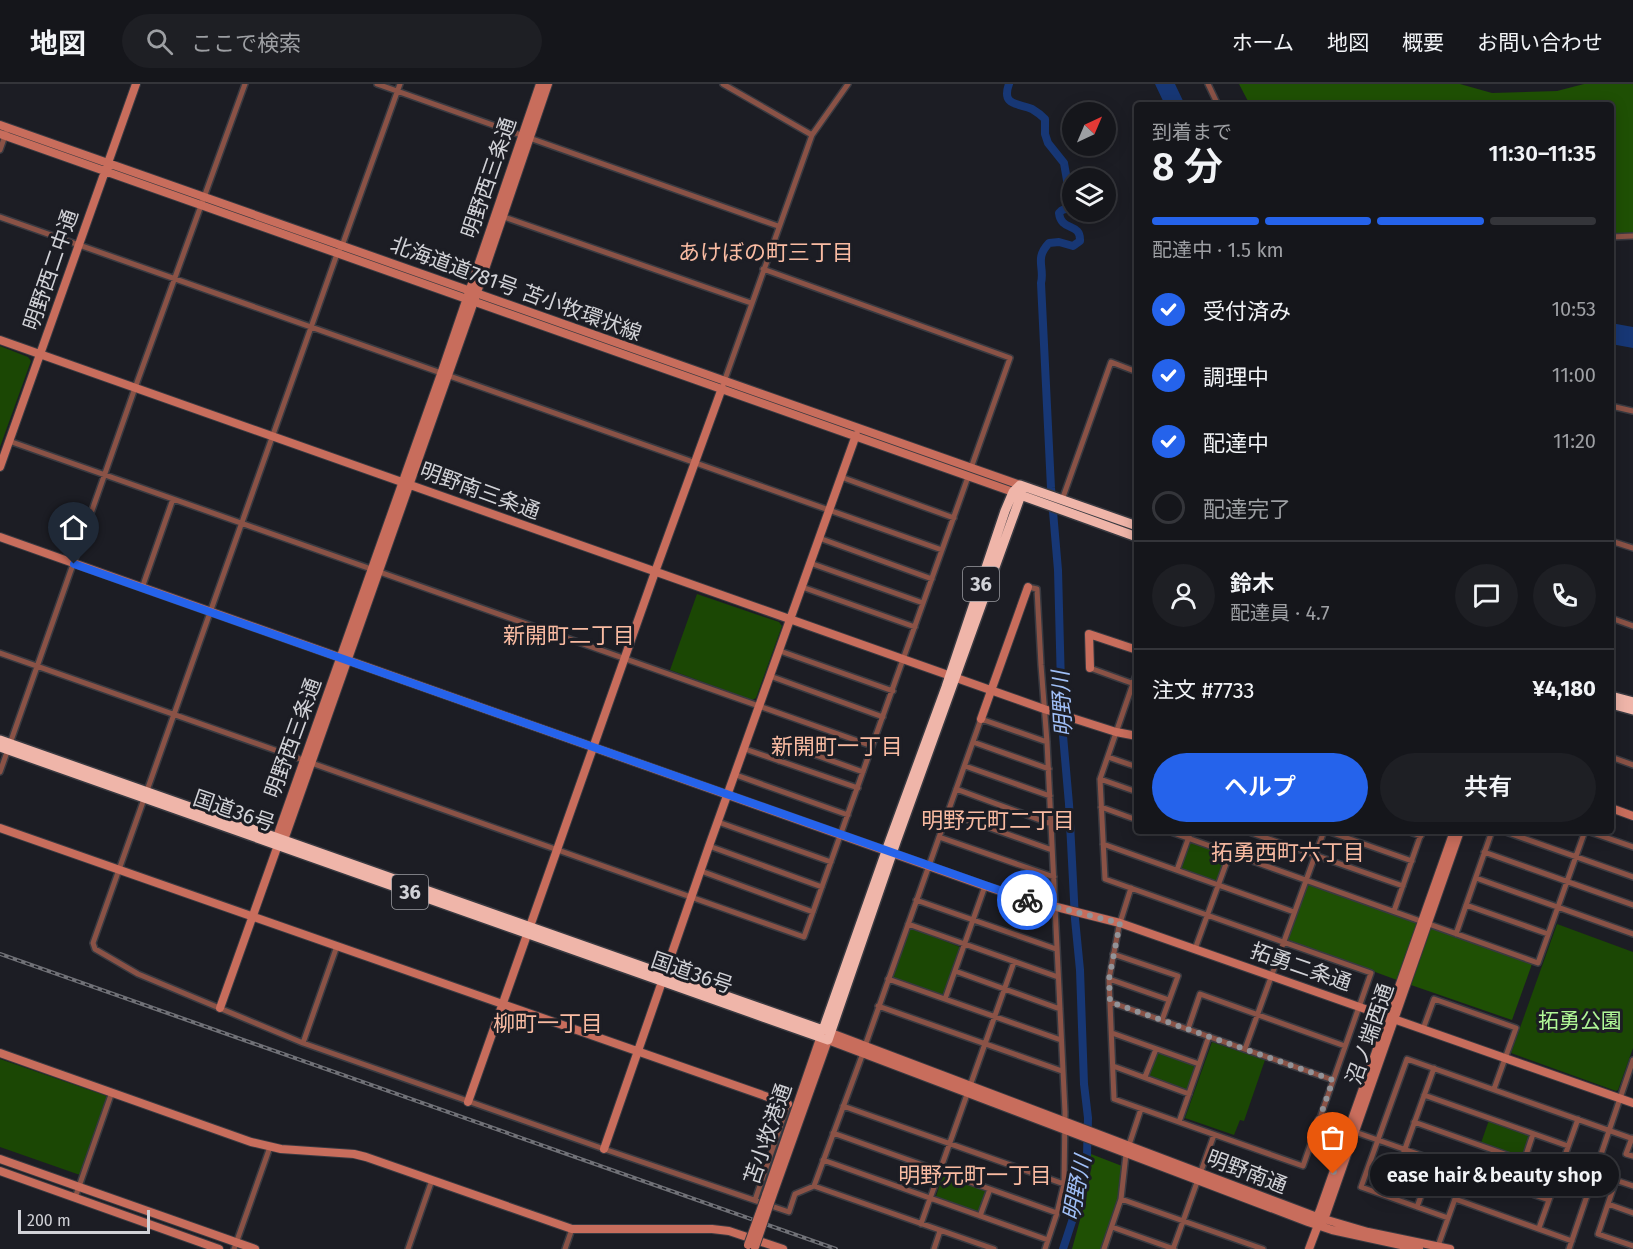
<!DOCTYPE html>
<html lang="ja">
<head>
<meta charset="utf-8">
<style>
  body { margin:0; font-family:"Fira Sans","Noto Sans JP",sans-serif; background:#1e1f24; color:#f1f3f6; height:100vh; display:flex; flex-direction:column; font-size:22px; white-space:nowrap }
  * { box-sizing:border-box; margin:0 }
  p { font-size:20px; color:#9d9fa3 }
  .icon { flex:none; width:33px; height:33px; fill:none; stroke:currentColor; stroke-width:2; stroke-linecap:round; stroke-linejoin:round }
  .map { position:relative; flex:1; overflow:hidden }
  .details { position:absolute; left:1134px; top:18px; width:480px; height:732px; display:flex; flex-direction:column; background:#15161b; border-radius:6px; box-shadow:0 3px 15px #0003,0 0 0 2px #34353a }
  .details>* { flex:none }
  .needle { width:39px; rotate:44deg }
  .fabs { position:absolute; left:1062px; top:18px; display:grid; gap:12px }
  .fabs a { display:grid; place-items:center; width:54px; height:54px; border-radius:50%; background:#15161b; box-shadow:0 3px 15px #0003,0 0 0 2px #34353a; font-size:30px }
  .scale { position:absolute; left:18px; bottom:15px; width:132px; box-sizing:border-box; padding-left:6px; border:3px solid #d1d2d7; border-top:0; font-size:16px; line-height:21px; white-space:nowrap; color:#d1d2d7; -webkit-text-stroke:4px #1c1d24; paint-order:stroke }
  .pin { position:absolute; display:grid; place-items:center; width:51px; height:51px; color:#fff; margin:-62px -26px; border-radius:50% 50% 50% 0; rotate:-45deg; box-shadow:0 0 6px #0007 }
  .pin .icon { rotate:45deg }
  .courier { position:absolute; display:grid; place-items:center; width:60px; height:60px; margin:-30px; border:4px solid #2563eb; border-radius:50%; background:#fff; color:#222; box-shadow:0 2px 8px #0007 }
  .bubble { position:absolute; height:42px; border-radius:21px; background:#15161b; box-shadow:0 3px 15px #0003,0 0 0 2px #34353a; font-size:20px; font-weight:600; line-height:42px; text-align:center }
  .headline em { font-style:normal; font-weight:600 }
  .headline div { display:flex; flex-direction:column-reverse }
  .headline { display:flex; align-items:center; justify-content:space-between; height:102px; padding:0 18px }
  h1 { font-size:39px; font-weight:600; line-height:45px }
  .bar { display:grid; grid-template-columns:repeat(4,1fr); gap:9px 6px; align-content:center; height:72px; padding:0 18px }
  .bar i { height:8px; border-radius:4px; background:#34353a }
  .bar .active { background:#2563eb }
  .bar p { grid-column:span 4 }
  .line { display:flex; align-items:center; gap:15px; padding:0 18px; border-top:2px solid #34353a }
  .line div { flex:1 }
  .round { display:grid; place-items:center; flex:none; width:63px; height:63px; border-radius:32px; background:#1e1f24 }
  ol { padding:0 18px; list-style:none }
  li { display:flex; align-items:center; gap:18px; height:66px }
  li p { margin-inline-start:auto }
  li .icon { padding:6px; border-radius:50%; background:#2563eb; color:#fff; stroke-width:4 }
  li:last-child { color:#9d9fa3 }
  li i { width:33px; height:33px; border:3px solid #34353a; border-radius:50% }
  .cta { display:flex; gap:12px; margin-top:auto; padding:12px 18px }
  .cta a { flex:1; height:69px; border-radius:36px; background:#2563eb; color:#fff; font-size:24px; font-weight:600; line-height:69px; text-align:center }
  .cta a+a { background:#1e1f24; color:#f1f3f6 }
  header { display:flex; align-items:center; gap:36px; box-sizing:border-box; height:84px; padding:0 30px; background:#15161b; border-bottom:2px solid #34353a }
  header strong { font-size:28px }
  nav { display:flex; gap:33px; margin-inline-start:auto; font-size:21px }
  .search { width:420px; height:54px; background:#1e1f24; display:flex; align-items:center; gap:15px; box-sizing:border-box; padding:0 21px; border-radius:33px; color:#9d9fa3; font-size:22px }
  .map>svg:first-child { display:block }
</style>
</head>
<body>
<header>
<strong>地図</strong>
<div class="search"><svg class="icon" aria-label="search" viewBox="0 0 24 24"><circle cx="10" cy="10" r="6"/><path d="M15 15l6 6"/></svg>ここで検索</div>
<nav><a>ホーム</a><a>地図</a><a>概要</a><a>お問い合わせ</a></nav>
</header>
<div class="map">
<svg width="1633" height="1165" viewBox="0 0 1633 1165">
  <rect width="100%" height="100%" fill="#1c1d24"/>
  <!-- green -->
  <path fill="#1b4704" d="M0 262 28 273 31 277 0 363Z
    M697 510 779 538 782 542 756 614 752 616 670 586Z
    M1190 757 1227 770 1217 798 1180 784Z
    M1557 840 1633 868V964L1618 1006 1616 1007 1511 969Z
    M910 843 960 863 943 912 892 893Z
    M1212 958 1265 976 1244 1037 1240 1036 1234 1051 1185 1034Z
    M1156 968H1159L1196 983 1189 1005 1186 1007 1148 993V991Z
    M0 975 107 1012 80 1091 0 1063Z
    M1489 1036 1530 1050 1531 1053 1523 1074 1481 1059Z
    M945 1092 984 1106 986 1109 980 1128 977 1129 938 1115 936 1112 942 1094Z"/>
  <!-- forest -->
  <path fill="#1f5004" d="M1239 0H1460L1492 9 1557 7 1584 0H1633V154H1611V21H1250Z
    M1308 800 1417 839 1397 896 1288 856Z
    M1431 844 1532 880 1512 936 1411 901Z
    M1091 1070 1122 1082 1118 1116 1101 1165H1072L1086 1114 1091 1085 1088 1082Z"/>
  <!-- water -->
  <path fill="#173775" d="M1155 0H1175L1185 21H1165Z
    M1611 239 1633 243V264L1611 260Z"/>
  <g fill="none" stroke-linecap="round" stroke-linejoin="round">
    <!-- river -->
    <path stroke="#173775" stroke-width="8" d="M1009 0C1001 22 1018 19 1032 25 1037 28 1041 31 1045 35V50L1048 59 1064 79 1068 102 1072 109
      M1063 1165 1079 1116 1087 1071 1088 1034 1084 1000 1080 886 1075 835 1069 720 1062 640 1058 486 1051 404 1041 199C1045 183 1034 175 1049 159L1059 158 1073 162 1080 157C1081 138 1061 148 1059 129 1063 124 1066 125 1072 125"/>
    <!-- street casing -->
    <g stroke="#393a41" stroke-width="8">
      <path id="street" d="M377 0 778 142
        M400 0 342 162 337 170 93 859 95 865 138 890 303 959 604 1065 789 1128 795 1110 814 1102 994 1165
        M723 0 812 51
        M1208 0 1218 21
        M0 66 6 49
        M501 132 751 219
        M0 133 942 466
        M1611 153 1633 152
        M763 185 1010 274 971 384
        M724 298 812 51 848 0
        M1611 322 1633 327
        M9 357 872 662
        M841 393 954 434
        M1062 416 1111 278 1137 288
        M819 454 932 495
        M1611 457 1633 464
        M810 479 923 519
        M802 503 915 543
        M1028 503 1037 505 1041 581 1047 658 1065 1028 1064 1100 1057 1129 1045 1165
        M142 504 173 415
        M1611 534 1633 542
        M780 567 893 607
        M0 569 804 853 968 393
        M1090 584 1137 601
        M770 592 883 633
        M973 658 1049 685
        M745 665 858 704
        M1108 673 1137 683
        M1611 673 1633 681
        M779 677 785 660 863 688
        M965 682 1050 712
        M0 688 135 304 245 0
        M736 691 848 731
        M1100 695 1137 708
        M956 705 1051 740
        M1101 723 1137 736
        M948 729 1052 766
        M718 738 831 778
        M1168 747 1538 879 1585 747
        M1246 747 1403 802
        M1327 747 1412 777
        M1407 747 1421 752
        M1503 747 1633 793
        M1587 747 1633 763
        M939 753 1054 793
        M1103 760 1294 828
        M709 762 822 803
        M1484 768 1633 821
        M1177 786 1191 747
        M701 787 813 828
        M1476 794 1633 850
        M1131 804 1119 842 1109 895 1114 1015 1303 1082 1371 889C1282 858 1194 826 1105 795L1100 695 1137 588
        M916 816 1056 865
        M1466 821 1548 850
        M1394 827 1422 747
        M908 840 1058 893
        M1456 850 1492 747
        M1195 865 1230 769
        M1113 870 1178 892 1162 936
        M955 887 1060 925
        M888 895 1061 956
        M1109 895 1169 916
        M945 915 985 802
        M1110 918 1333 996
        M878 922 1062 987
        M1188 945 1200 910 1345 962
        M1423 945 1434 915 1516 944 1494 1005
        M1112 949 1199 980
        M303 959 337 862
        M865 962 981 635 1047 658
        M1245 965 1324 747
        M1113 982 1189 1010
        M1145 993 1156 965
        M1424 1011 1568 1062
        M843 1022 1064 1100
        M1179 1038 1209 952
        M1414 1038 1558 1089
        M1355 1048 1549 1116
        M833 1049 1057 1129
        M1632 1054 1626 1070 1633 1072
        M823 1076 1048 1156
        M1524 1077 1533 1050
        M1594 1089 1633 1102
        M1616 1096 1598 1150 1633 1162
        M814 1102 863 969
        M1388 1112 1434 984
        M75 1114 112 1008
        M1121 1115 1263 1165
        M1455 1115 1572 1157
        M755 1116 788 1020
        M1608 1120 1633 1129
        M1417 1123 1434 1076
        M980 1132 990 1105
        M1448 1134 1361 1103 1407 975 1633 1055
        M921 1140 1014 878
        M1112 1143 1174 1165
        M1539 1144 1578 1035
        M1438 1162 1465 1087
        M234 1165 270 1063
        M408 1165 432 1096
        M565 1165 572 1145
        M934 1165 940 1147
        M1104 1165 1121 1115 1126 1070 1141 1025
        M1173 1165 1214 1051
        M1569 1165 1633 976"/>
    </g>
    <!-- secondary casing -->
    <g stroke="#393a41" stroke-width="10">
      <path id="secondary" d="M0 41 1020 401
        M0 50 1013 408
        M0 256 1044 625 1116 648 1137 652
        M0 383 136 0
        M0 453 985 802 1025 815 1120 839 1633 1019
        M1090 584 1089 550 1137 566
        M981 635 1028 503
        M1611 724 1633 732
        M0 744 788 1020
        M281 758 284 756 471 226 548 0
        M220 924 278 761 277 753 280 744 441 290 540 0
        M0 969 251 1058 281 1065 354 1070 366 1073 572 1145H712L729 1147 783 1165
        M468 1018 655 488 722 304
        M1319 1036 1352 1047
        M604 1065 709 762 856 351
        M0 1075 255 1165
        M0 1087 219 1165
        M766 1111 823 946 1317 1133 1368 1148 1450 1165
        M772 1113 828 956 1308 1138 1332 1146 1419 1165
        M1321 1138 1324 1136 1460 747
        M1309 1165 1318 1141 1317 1133 1320 1126 1454 747"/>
    </g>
    <!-- highway casing -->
    <g stroke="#393a41" stroke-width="12">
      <path id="highway" d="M1020 401 1137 442
        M1015 409 1137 453
        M1611 612 1633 618
        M1611 620 1633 626
        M0 656 823 946 890 756 946 603 1005 427 1013 408 1020 401
        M0 663 828 956 896 758 1021 411 1020 401"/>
    </g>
    <!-- street -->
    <use href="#street" stroke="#8a5246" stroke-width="5"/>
    <!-- secondary -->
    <use href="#secondary" stroke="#c86d5c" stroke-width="8"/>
    <!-- highway -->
    <use href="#highway" stroke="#efb5a9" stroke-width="9"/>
    <!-- rail casing -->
    <g stroke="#707177" stroke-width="4">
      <path id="rail" d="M0 870 836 1165"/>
    </g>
    <!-- rail -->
    <use href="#rail" stroke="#1c1d24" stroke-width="1.5" stroke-dasharray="4.5" stroke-linecap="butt"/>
    <!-- secondary-bridge casing -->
    <g stroke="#393a41" stroke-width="10" stroke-linecap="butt">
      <path id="secondary-bridge" d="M748 1161 766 1111
        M755 1163 772 1113"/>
    </g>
    <!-- secondary-bridge -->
    <use href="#secondary-bridge" stroke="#c86d5c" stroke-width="8"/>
  </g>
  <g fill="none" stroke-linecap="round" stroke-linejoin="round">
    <!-- done -->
    <path stroke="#929398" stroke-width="6" stroke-dasharray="0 10.8" d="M1027 816 1120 839 1109 895 1110 918 1333 996 1319 1036 1348 1046 1333 1090"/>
    <!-- route -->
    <path stroke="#2563eb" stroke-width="8" d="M74 480 1027 816"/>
  </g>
  <g text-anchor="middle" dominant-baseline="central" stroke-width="6" stroke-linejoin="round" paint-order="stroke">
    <!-- shield labels -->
    <g fill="#1c1d24" stroke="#9b9ca1" stroke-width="1.5">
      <rect x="963" y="483" width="36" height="34" rx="4.5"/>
      <rect x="392" y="791" width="36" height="34" rx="4.5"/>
    </g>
    <g font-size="20" font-weight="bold" fill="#d1d2d7">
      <text x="981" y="500">36</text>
      <text x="410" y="808">36</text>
    </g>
    <!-- street labels -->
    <g font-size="21" fill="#d1d2d7" stroke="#1c1d24">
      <text transform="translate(489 94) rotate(-71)">明野西三条通</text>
      <text transform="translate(51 186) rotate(-71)">明野西二中通</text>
      <text transform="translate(516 205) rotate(20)">北海道道781号 苫小牧環状線</text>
      <text transform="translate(480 407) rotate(20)">明野南三条通</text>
      <text transform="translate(293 654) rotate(-70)">明野西三条通</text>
      <text transform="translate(234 727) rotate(19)">国道36号</text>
      <text transform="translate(1301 883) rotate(19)">拓勇二条通</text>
      <text transform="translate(692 889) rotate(19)">国道36号</text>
      <text transform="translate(1370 950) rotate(-71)">沼ノ端西通</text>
      <text transform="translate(768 1050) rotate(-71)">苫小牧港通</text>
      <text transform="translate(1247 1088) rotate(21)">明野南通</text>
    </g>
    <!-- park labels -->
    <g font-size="21" fill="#b0f797" stroke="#1c1d24">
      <text x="1580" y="937">拓勇公園</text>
    </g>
    <!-- neighbourhood labels -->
    <g font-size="22" fill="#f9bba2" stroke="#1c1d24">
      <text x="766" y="168">あけぼの町三丁目</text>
      <text x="569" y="551">新開町二丁目</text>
      <text x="837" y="662">新開町一丁目</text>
      <text x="998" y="736">明野元町二丁目</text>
      <text x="1288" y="768">拓勇西町六丁目</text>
      <text x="548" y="939">柳町一丁目</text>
      <text x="975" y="1091">明野元町一丁目</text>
    </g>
    <!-- water labels -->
    <g font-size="22" font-style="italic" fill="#a1c0f8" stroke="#1c1d24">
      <text transform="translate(1062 620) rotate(-93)">明野川</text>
      <text transform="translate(1077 1104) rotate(-79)">明野川</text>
    </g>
  </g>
</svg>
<div class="fabs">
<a><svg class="needle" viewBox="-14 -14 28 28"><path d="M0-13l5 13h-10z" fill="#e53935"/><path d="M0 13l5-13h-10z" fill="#9d9fa3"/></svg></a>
<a><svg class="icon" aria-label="layers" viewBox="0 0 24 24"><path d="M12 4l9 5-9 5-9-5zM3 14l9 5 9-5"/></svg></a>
</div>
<div class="scale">200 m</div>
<div class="pin" style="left:1333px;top:1090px;background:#ea580c"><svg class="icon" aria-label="bag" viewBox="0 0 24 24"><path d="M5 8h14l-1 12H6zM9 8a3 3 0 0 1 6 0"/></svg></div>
<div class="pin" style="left:74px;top:480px;background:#1f2937"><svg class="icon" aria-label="home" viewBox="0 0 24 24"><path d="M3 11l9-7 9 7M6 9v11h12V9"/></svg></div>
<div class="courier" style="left:1027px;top:816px"><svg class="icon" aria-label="bike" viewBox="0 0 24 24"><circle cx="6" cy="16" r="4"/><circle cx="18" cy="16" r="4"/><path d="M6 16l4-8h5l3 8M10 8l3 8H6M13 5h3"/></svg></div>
<div class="bubble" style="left:1370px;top:1070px;width:249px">ease hair＆beauty shop</div>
<section class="details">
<div class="headline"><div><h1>8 分</h1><p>到着まで</p></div><em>11:30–11:35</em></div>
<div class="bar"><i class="active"></i><i class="active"></i><i class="active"></i><i></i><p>配達中 · 1.5 km</p></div>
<ol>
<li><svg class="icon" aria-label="check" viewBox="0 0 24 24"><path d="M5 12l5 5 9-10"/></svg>受付済み<p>10:53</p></li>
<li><svg class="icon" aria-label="check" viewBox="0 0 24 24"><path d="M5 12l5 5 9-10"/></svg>調理中<p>11:00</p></li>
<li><svg class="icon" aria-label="check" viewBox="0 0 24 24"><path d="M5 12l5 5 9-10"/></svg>配達中<p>11:20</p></li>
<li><i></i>配達完了</li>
</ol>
<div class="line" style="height:108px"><a class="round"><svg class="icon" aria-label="person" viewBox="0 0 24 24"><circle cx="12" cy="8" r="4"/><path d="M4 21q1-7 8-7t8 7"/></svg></a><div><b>鈴木</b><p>配達員 · 4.7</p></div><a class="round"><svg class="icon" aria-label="chat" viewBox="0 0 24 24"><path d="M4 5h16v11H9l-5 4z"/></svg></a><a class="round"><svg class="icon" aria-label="phone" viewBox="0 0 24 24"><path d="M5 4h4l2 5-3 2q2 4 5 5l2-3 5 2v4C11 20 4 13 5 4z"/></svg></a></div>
<div class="line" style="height:78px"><div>注文 #7733</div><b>¥4,180</b></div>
<div class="cta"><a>ヘルプ</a><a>共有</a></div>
</section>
</div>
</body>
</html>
